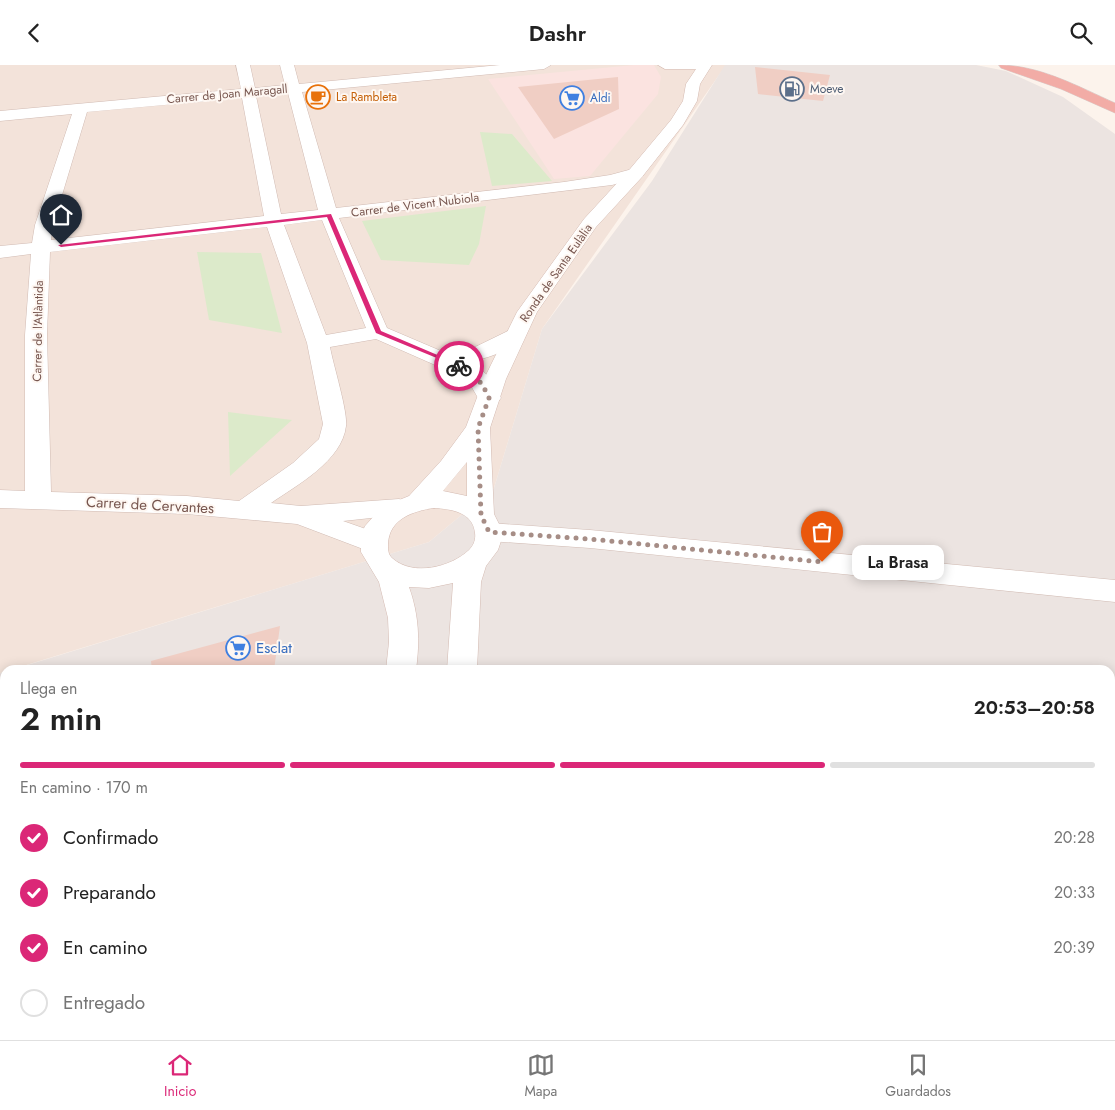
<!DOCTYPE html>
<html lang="es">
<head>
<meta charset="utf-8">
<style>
  body { margin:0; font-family:Jost,sans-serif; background:#f2f2f2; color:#222; height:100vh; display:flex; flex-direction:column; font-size:19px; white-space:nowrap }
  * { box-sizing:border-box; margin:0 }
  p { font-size:16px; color:#767676 }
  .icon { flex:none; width:28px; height:28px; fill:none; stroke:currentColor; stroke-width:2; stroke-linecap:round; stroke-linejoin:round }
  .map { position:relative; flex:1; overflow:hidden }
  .side { position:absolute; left:0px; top:600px; width:1115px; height:375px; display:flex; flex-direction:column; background:#fff; border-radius:15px 15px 0 0; box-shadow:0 2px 12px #0003 }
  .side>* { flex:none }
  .pin { position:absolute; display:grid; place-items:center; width:42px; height:42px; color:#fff; margin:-51px -21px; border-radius:50% 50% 50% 0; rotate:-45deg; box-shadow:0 0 5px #0007 }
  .pin .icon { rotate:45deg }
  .courier { position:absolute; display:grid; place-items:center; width:50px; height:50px; margin:-25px; border:4px solid #db2777; border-radius:50%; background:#fff; color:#222; box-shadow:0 1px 6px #0007 }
  .bubble { position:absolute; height:35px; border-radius:10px; background:#fff; box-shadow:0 2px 12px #0003; font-size:16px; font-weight:600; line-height:35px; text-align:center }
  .summary em { font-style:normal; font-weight:600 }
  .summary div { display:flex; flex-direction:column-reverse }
  .summary { display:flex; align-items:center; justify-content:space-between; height:85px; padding:0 20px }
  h1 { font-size:32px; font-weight:600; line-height:38px }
  .bar { display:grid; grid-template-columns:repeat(4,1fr); gap:8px 5px; align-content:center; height:60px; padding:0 20px }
  .bar i { height:6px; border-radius:4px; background:#e0e0e0 }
  .bar .selected { background:#db2777 }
  .bar p { grid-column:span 4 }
  ol { padding:0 20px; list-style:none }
  li { display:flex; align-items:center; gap:15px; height:55px }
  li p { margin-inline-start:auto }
  li .icon { padding:5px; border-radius:50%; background:#db2777; color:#fff; stroke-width:4 }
  li:last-child { color:#767676 }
  li i { width:28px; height:28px; border:2px solid #e0e0e0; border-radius:50% }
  header { display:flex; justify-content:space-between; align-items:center; height:65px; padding:0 20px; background:#fff; font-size:22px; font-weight:600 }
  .tab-bar { display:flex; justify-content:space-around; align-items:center; height:70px; border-top:1px solid #e0e0e0; background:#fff; font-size:14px; color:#767676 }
  .tab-bar a { display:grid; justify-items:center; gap:2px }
  .tab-bar .selected { color:#db2777 }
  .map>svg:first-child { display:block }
</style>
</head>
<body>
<header><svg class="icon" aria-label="back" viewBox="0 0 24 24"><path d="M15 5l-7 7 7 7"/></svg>Dashr<svg class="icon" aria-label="search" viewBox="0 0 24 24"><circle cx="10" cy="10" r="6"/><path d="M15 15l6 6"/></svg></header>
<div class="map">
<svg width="1115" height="975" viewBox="0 0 1115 975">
  <rect width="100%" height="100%" fill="#fcf3ec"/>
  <!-- residential -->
  <path fill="#f3e3da" d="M0 0H726L542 264 494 423 429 477 0 608Z"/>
  <!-- commercial -->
  <path fill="#fbe3e0" d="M634 0H654L661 12 658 29 590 111 554 114 488 14Z"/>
  <!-- industrial -->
  <path fill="#ece4e1" d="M725 0H976L1006 6 1063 32 1115 69V975H0V608L5 607V970H1110V605H11L429 477 494 423 542 264 652 116Z"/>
  <!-- green -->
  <path fill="#dceaca" d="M480 67 512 69 552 116 492 121Z
    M486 141 479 179 469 200 381 195 362 156Z
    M197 187 261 188 282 268 209 255Z
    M228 347 292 355 230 411Z"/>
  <!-- building -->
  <path fill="#f0cec4" d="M755 2 830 10 823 36 758 29Z
    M618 12 619 44 554 74 518 22Z
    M280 561 274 605H152L151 596Z"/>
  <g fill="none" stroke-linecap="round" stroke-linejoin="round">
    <!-- minor casing -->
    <g stroke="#d1bbb3" stroke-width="1">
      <path id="minor" d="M236 0H250L255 23 285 20 280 0H294L299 19 500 0H551L544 4 302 27 336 143 564 117 610 110 636 103 642 104 644 108 642 112 612 120 339 153 387 263 441 286H452L473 283 516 262 524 263 527 268C515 285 486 294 467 297 487 306 491 314 501 333L497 338 489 340 481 338 467 314 376 274 330 282C333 299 348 347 346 361 342 396 297 420 271 438L301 441 399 434 408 437 412 443 408 449 343 456 383 470 387 477 383 484 373 487 363 484 297 459 187 449 0 443V425L25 426V270L31 189 0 193V181L32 178 35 160 72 49 0 56V46L241 24ZM288 28 318 145 281 149 256 31ZM242 33 264 151 51 175 53 160 87 47ZM322 155 366 263 326 270 284 160ZM267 162 307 278 323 359 319 374 293 398 239 436 187 431 51 427 47 270 50 187Z
        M489 458 590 465 1115 515V537L590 483 489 476 479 474 476 467 479 460Z"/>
    </g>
    <!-- secondary casing -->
    <g stroke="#d4bab1" stroke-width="1">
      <path id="secondary" d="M658 0H712L700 19 697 36 683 60 642 112 596 162 537 247 506 314 490 363 494 449 501 463 502 473 498 485 486 501 481 517 477 605H447L453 518 429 523 409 522C419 550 420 576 416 605H386L389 577 388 553 379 517 361 487V470L365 461 382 442 409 431 441 396 466 362 484 314 517 247 584 154 630 104 671 55 683 36 686 19 696 4H665ZM467 397V431L443 426ZM434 443C451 444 473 447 475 468 476 474 474 480 469 485 451 502 413 512 392 493 388 489 388 485 388 479 389 454 413 446 434 443Z
        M330 970H372L371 975H329Z
        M408 970H450V975H408Z"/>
    </g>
    <!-- motorway casing -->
    <g stroke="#d9d0ce" stroke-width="1">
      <path id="motorway" d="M999 0C1040 0 1079 22 1115 38V48L1061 24 1001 3Z"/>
    </g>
    <!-- minor -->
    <use href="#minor" fill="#fff" fill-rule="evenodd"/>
    <!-- secondary -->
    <use href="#secondary" fill="#fff" fill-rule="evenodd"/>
    <!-- motorway -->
    <use href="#motorway" fill="#f2aca6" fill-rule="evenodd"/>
  </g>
  <!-- route -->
  <path fill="#db2777" d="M331 149 381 266 461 300V303L376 268 327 152 61 182 58 180Z"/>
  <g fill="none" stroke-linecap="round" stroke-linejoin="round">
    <!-- done -->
    <path stroke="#a68d86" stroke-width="5" stroke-dasharray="0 9" d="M459 301C475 309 482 317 489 333L478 363 481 450 489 467 590 474 822 497"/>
  </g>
  <!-- icons -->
  <defs>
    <g id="fuel-ring" transform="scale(1.25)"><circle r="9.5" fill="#fef7f2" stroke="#5c6f8a" stroke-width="1.5"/><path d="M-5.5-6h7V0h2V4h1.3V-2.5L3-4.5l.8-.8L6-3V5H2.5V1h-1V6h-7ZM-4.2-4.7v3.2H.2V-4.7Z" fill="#5c6f8a"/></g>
    <g id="cafe-ring" transform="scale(1.25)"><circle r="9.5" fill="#fef7f2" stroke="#e8710a" stroke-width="1.5"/><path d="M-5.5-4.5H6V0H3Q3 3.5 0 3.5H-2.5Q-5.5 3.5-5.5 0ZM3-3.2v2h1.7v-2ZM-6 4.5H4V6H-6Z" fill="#e8710a"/></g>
    <g id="supermarket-ring" transform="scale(1.25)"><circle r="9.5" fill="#fef7f2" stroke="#3f7fe0" stroke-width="1.5"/><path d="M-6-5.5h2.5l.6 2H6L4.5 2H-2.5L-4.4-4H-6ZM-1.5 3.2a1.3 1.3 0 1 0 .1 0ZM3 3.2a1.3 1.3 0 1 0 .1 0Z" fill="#3f7fe0"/></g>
  </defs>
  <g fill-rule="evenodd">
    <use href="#fuel-ring" x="792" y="24"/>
    <use href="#cafe-ring" x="318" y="32"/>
    <use href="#supermarket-ring" x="572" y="33"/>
    <use href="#supermarket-ring" x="238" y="583"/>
  </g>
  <g text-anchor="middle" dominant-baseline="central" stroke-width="4" stroke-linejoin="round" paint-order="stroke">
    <!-- far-service labels -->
    <g font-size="12" fill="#4e5e75" stroke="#fef7f2" text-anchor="start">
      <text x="810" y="24">Moeve</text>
    </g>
    <!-- far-street labels -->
    <g font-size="12" fill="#77564f" stroke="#fef7f2">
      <text transform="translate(227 29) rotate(-5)">Carrer de Joan Maragall</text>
      <text transform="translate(415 140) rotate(-7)">Carrer de Vicent Nubiola</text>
      <text transform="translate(556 208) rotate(-55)">Ronda de Santa Eulàlia</text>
      <text transform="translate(38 266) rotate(-89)">Carrer de l'Atlàntida</text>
    </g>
    <!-- far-food labels -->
    <g font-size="12" fill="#c56008" stroke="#fef7f2" text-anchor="start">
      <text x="336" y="32">La Rambleta</text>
    </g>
    <!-- far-shop labels -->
    <g font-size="12" fill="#366cbe" stroke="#fef7f2" text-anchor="start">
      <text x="590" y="33">Aldi</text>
    </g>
    <!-- street labels -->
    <g font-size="15" fill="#77564f" stroke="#fef7f2">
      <text transform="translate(150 440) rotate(3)">Carrer de Cervantes</text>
    </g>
    <!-- shop labels -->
    <g font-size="15" fill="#366cbe" stroke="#fef7f2" text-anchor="start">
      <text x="256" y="583">Esclat</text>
    </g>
  </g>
</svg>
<div class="pin" style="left:822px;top:497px;background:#ea580c"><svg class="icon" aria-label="bag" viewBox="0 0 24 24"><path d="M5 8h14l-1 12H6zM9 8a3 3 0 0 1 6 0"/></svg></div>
<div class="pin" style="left:61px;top:180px;background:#1f2937"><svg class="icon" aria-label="home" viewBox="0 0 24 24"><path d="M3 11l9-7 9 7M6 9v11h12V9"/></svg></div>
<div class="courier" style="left:459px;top:301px"><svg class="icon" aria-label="bike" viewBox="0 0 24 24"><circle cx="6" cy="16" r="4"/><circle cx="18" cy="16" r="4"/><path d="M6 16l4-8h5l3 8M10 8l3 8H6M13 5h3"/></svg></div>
<div class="bubble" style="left:852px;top:480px;width:92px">La Brasa</div>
<section class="side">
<div class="summary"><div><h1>2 min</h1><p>Llega en</p></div><em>20:53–20:58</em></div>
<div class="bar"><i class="selected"></i><i class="selected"></i><i class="selected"></i><i></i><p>En camino · 170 m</p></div>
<ol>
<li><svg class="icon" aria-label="check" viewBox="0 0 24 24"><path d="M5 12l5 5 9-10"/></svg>Confirmado<p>20:28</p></li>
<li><svg class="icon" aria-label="check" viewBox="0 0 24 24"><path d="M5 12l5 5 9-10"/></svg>Preparando<p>20:33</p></li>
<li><svg class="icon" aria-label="check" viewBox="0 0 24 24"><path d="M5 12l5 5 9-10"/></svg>En camino<p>20:39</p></li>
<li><i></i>Entregado</li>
</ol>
</section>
</div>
<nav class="tab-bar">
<a class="selected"><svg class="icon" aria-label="home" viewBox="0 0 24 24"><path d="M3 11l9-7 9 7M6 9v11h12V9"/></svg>Inicio</a>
<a><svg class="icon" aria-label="map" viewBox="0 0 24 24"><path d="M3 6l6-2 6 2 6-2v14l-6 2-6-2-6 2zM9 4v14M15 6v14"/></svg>Mapa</a>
<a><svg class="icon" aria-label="saved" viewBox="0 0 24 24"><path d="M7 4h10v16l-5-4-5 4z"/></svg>Guardados</a>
</nav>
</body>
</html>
